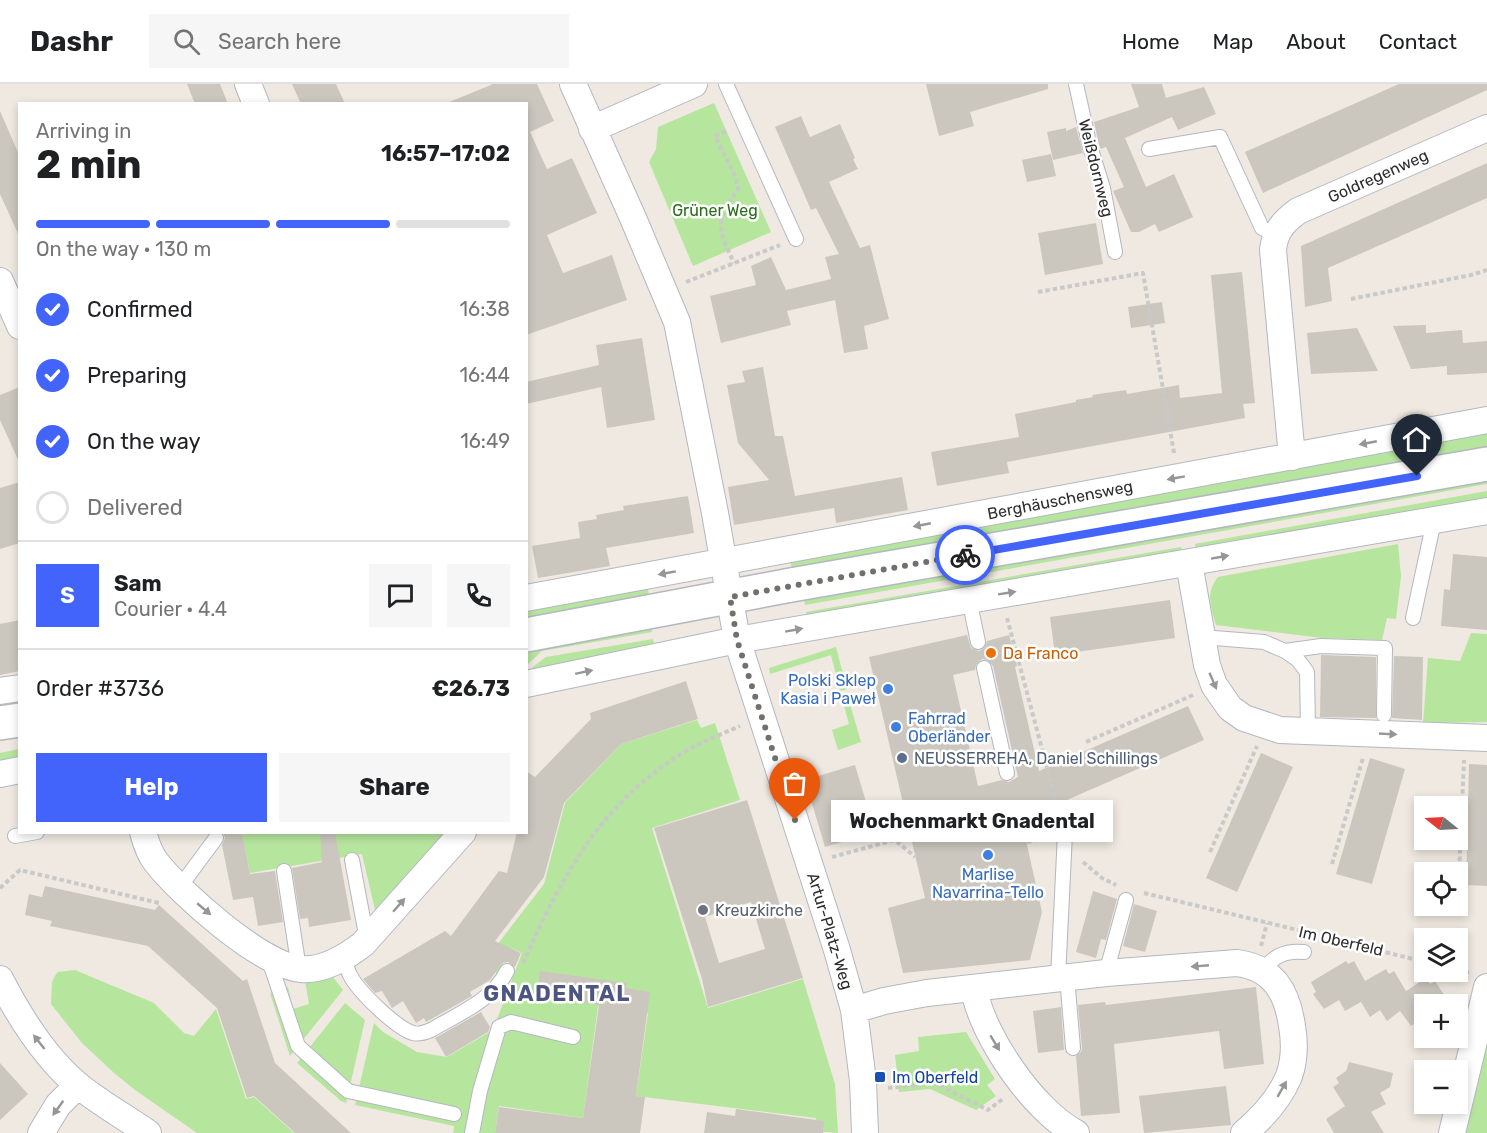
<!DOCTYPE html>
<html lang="en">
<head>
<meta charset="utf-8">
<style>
  body { margin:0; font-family:Rubik,sans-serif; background:#f6f6f6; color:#202124; height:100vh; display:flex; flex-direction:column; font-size:22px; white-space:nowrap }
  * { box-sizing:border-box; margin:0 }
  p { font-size:20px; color:#757577 }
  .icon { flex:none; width:33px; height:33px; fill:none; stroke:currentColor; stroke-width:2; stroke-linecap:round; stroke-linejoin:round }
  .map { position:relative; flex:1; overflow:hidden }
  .sheet { position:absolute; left:18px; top:18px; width:510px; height:732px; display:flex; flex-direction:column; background:#fff; border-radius:0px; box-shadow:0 3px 9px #0003 }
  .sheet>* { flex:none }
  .needle { width:39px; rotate:288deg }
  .buttons { position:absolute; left:1414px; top:712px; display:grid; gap:12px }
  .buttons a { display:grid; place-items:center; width:54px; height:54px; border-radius:0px; background:#fff; box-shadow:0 3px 9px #0003; font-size:30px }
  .pin { position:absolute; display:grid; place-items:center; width:51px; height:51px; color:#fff; margin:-62px -26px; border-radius:50% 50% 50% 0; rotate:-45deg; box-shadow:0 0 6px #0007 }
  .pin .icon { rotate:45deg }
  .courier { position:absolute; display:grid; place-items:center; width:60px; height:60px; margin:-30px; border:4px solid #4264fb; border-radius:50%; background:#fff; color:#222; box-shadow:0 2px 8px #0007 }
  .bubble { position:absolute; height:42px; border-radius:0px; background:#fff; box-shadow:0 3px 9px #0003; font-size:20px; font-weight:700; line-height:42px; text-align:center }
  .head em { font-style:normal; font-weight:700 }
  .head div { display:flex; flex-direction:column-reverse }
  .head { display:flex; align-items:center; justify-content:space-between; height:102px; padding:0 18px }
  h1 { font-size:39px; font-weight:700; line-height:45px }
  .bar { display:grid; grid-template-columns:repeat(4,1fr); gap:9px 6px; align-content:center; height:72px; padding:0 18px }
  .bar i { height:8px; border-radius:4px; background:#e0e0e0 }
  .bar .on { background:#4264fb }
  .bar p { grid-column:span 4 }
  .line { display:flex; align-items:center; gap:15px; padding:0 18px; border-top:2px solid #e0e0e0 }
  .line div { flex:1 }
  .round { display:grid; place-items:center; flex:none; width:63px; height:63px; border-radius:0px; background:#f6f6f6 }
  ol { padding:0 18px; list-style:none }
  li { display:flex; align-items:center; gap:18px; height:66px }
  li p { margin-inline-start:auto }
  li .icon { padding:6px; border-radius:50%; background:#4264fb; color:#fff; stroke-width:4 }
  li:last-child { color:#757577 }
  li i { width:33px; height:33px; border:3px solid #e0e0e0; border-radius:50% }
  .primary-button { display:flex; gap:12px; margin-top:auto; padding:12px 18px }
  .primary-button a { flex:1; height:69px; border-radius:0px; background:#4264fb; color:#fff; font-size:24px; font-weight:700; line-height:69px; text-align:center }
  .primary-button a+a { background:#f6f6f6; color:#202124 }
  header { display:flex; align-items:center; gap:36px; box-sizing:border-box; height:84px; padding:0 30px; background:#fff; border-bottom:2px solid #e0e0e0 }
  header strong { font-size:28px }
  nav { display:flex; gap:33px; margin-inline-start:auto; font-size:21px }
  .search { width:420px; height:54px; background:#f6f6f6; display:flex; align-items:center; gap:15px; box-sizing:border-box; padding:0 21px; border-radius:0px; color:#757577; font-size:22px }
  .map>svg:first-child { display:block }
</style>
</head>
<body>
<header>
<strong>Dashr</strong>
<div class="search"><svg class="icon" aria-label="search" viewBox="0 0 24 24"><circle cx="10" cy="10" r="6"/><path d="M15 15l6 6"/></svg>Search here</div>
<nav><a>Home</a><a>Map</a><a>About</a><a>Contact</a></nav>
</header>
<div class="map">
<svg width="1487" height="1049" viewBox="0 0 1487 1049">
  <rect width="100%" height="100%" fill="#efe9e1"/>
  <!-- green -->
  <path fill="#b6e59e" d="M714 19 771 148 693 182 649 78 656 65 658 43Z
    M1487 347V367L793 488 790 477Z
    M1487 395V400L805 521 804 515Z
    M1487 407V416L1196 466 1195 460Z
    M1398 460 1401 492 1396 535 1387 534 1382 556 1322 554 1216 541C1211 523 1205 509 1218 493Z
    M1181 463 1183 471 808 536 806 528Z
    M648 505 649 513 527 534V526Z
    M651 541 652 548 542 567 527 581V570L547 560Z
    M1471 549 1487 550V638L1423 639 1428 574 1460 577Z
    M653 555 655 565 528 589 534 582 546 573Z
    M836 563 847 605 840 607 831 571 770 590 769 584Z
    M850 620 861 658 838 666 832 646 849 640 844 622Z
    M697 636 701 644 715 639 740 716 652 744 708 924 803 895 835 1000 838 1049 815 1047 816 1034 636 1012 648 929 598 922 583 1034 499 1022 495 1049H453L454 1042 355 1021 374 939 383 948 417 968 447 973 493 946 522 869 511 864 497 891 487 874 544 800 565 719 621 660Z
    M19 665V678L0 681V669Z
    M320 748V751L360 748 446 749 375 826 362 770 250 789 242 749Z
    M75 886 154 919 184 949 194 952 216 925 246 1015 254 1013 294 1049H197L135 1006 113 988 82 959 51 920 52 898 56 890 58 888Z
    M332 892 343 906 290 972 270 909 288 903 293 925 309 920 305 897Z
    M345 919 365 936 346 1019 341 1017 297 979Z
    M966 948 995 995 987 1001 996 1012 976 1026 930 1005 899 1008 895 971 919 967 918 953Z
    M1487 955V1049H1461Z"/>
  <!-- building -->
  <path fill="#cbc7bf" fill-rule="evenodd" d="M187 0H220L228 20H195Z
    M292 0H336L345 20H301Z
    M493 0H537L554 37 530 48 547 85 572 74 597 129 547 151 563 189 612 171 627 216 526 251V20L447 19Z
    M926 0H1048V5L970 28 974 42 939 52Z
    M1131 0H1162L1166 14 1204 3 1216 30 1178 46 1172 33 1125 54 1146 103 1174 90 1193 133 1159 148 1155 140 1139 148H1131L1113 107 1124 103 1106 63 1100 65 1094 38 1139 23Z
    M1399 0H1487V6L1263 109 1245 68Z
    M0 27 20 73V154L0 110Z
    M801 32 810 53 840 40 855 74 853 75 858 85 829 98 860 164 870 161 889 235 864 242 868 265 844 269 835 216 787 227 791 241 721 259 710 212 756 201 751 182 771 173 786 206 831 195 825 173 839 170 816 124 811 126 775 43Z
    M1076 43 1083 69 1053 76 1047 48 1066 44V47Z
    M1051 70 1056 92 1027 98 1022 76Z
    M1487 79V114L1328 184 1332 217 1305 223 1301 162Z
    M1096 139 1103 180 1045 191 1038 149Z
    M1242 188 1255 319 1243 320 1245 334 1007 378 1009 389 937 402 931 368 1019 353 1015 330 1076 318V316L1093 313 1092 311 1126 306 1127 310 1179 301 1180 314 1222 309 1211 191Z
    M1162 218 1165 239 1131 244 1128 223Z
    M1426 241V249L1462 246 1463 259 1487 257V289L1447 291V282L1411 285 1393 242Z
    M1357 244 1378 287 1311 290 1307 249Z
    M642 254 655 336 607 344 601 303 526 320V298L599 281 596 261Z
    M763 283 775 352H783L795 412 902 393 908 426 836 439 834 424 734 441 728 403 769 396 738 359 727 301 745 298 742 287Z
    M20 303V380L0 336V311Z
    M20 398V459L0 465V404Z
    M688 412 694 449 606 464 610 482 538 494 532 462 580 454 578 438 597 435 596 431 624 426 623 422Z
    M1453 470 1487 473V546L1441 542 1444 505 1450 506Z
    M1170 516 1175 554 1055 571 1050 533Z
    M20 536V587L0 591V540Z
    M967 551 971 564 979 567 984 564 987 557 1009 551 1017 582 1015 583 1039 687 1188 622 1204 656 1051 723 1056 745 1025 752 1042 828 1030 876 903 889 888 824 925 814 869 573ZM982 575 987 576 993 582 1018 693 1009 698 1002 696 978 702 953 591 975 586 976 581Z
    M1321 571 1376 573V634L1320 633Z
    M1394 572 1423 573 1422 636 1392 634Z
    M686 597 698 635 621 660 564 719 544 793 495 857 521 869 515 883 508 878 502 879 490 896 470 908 472 912 426 938 424 934 416 939 403 917 392 924 382 907 375 909 363 895 445 847 451 852 499 787 507 789 517 748H526V687L535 693 591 635 590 629Z
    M1261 669 1293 683 1237 808 1206 794Z
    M1370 674 1405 685 1372 800 1336 790Z
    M1469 680 1487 681V802L1466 801Z
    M855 681 875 748 825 763 805 696Z
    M747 716 803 894 708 923 702 895 654 744ZM751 818 765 865 719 879 705 833Z
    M223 748H242L250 790 275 787 283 838 258 842 253 813 233 816 222 761 225 754Z
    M320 748H335L351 836 309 843 308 834 300 835 292 784 322 778Z
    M45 802 155 826 159 821 243 897 247 895 275 979 351 1049H295L254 1012 247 1014 217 924 148 862 50 842 52 837 25 831 29 810 42 813Z
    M1093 807 1117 815 1106 856 1101 855 1096 874 1076 868Z
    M1134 820 1157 827 1145 868 1123 862Z
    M1346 877 1348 880 1354 877 1365 897 1386 885 1389 890 1394 887 1406 907 1426 894 1430 900 1435 897 1451 921H1425V933L1411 942 1400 927 1387 937 1380 926 1370 933 1361 918 1345 927 1339 916 1324 925 1313 910 1316 908 1311 898Z
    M540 887 627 899 626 904 650 908 636 1012 645 1013 640 1049H495L499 1023 583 1034 599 921 537 912Z
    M1256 903 1264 980 1224 985 1219 947 1114 960 1120 1029 1081 1032 1076 972 1081 968 1082 964 1078 921 1105 918 1106 921Z
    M1061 923 1064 966 1038 969 1033 927Z
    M481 928 490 943 488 948 446 973 435 954Z
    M1349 978 1393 989 1390 1003 1380 1009 1386 1020 1371 1028 1384 1049H1334L1326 1035 1345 1022 1333 1003 1339 999 1336 994 1346 987Z
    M0 979 28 1010 0 1036Z
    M1226 1002 1231 1041 1144 1049 1139 1012Z
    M736 1025 824 1037 823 1049H704L707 1028 735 1032Z"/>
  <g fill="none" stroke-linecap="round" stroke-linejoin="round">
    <!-- service casing -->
    <g stroke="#b4b7c1" stroke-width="16">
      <path id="service" d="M726 0 796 155
        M1076 0 1089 59 1103 104 1115 168
        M1149 65 1220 53 1262 144 1276 150
        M969 515 978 558
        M1413 534 1432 446V437
        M1202 553 1264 558 1285 567 1298 576 1307 588 1308 647
        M1285 567 1321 562 1385 564 1384 631
        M984 584 1007 689
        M15 752 37 748
        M352 776 367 856
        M284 787 299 885
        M179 804 216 754
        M268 873 298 962 348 1007 454 1030
        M344 873C346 879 347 885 350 891 358 907 396 944 413 949 419 951 426 948 431 946 458 930 493 916 507 887
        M1262 887C1274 872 1285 866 1304 868
        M1106 889 1126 816
        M1067 893 1073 964
        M1058 894 1065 749
        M472 1049 480 1007 499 943 511 938 573 953"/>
    </g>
    <!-- minor casing -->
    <g stroke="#b4b7c1" stroke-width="28">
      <path id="minor" d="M248 0 256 20
        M573 0 633 134 677 238 715 429 737 556 837 866 854 926 863 997 865 1049
        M592 45 694 0
        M0 197 20 242
        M1292 373 1273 166C1275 147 1283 138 1298 127L1487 44
        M1189 479 1207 581 1214 601 1230 624 1244 634 1280 646 1487 654
        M526 514 1487 336
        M526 600 737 556 1487 427
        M0 607 20 604
        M0 690 20 686
        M143 748C146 759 149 769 156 778 181 810 261 881 301 885 324 887 346 873 363 860L463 748
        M0 895C19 932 46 975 79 1002 100 1019 125 1033 148 1049
        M974 905C982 952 1034 1027 1076 1049
        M854 926 884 917 927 909 1106 889 1237 879C1274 884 1287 908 1292 942 1295 959 1295 975 1289 992 1280 1014 1262 1034 1244 1049
        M41 1049 58 1021 78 1001
        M1452 1049 1487 903"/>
    </g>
    <!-- secondary casing -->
    <g stroke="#b4b7c1" stroke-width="36">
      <path id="secondary" d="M526 551 791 501 1487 380
        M0 639 20 636"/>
    </g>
    <!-- path -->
    <path stroke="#c9c9c9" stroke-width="4" stroke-dasharray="4.5 3" stroke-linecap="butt" d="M726 47 715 52 736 94 738 105C716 140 716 141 734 179
      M686 198 780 161
      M1038 208 1143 189 1174 369
      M1351 215 1471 191 1487 186
      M1007 534 1060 732
      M1086 658 1193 611
      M1027 758 1046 754
      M1210 768 1257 662
      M832 773 895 756 915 773
      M1083 778 1102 794 1116 801
      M1332 780 1363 674
      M1459 792 1464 676
      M0 804 20 786 159 819
      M1144 809 1302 847
      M1313 850 1425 878
      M1261 862 1267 839
      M523 879C561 794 600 720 681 670 700 658 720 651 740 642
      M1458 886 1469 889
      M888 1004 935 999 988 1026 1004 1014"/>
    <!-- service -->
    <use href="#service" stroke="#fff" stroke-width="14"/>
    <!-- minor -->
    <use href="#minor" stroke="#fff" stroke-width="26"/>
    <!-- secondary -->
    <use href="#secondary" stroke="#fff" stroke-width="33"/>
  </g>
  <!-- one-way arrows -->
  <defs><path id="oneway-solid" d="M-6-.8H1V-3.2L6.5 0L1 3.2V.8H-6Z" transform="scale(1.5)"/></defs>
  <g fill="#969696">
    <use href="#oneway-solid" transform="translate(1368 359) rotate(169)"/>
    <use href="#oneway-solid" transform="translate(1176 394) rotate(170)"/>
    <use href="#oneway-solid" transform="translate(922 441) rotate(169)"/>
    <use href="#oneway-solid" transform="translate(1220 473) rotate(-10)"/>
    <use href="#oneway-solid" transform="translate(667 489) rotate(170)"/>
    <use href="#oneway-solid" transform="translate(1007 509) rotate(-9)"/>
    <use href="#oneway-solid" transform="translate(794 546) rotate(-10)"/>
    <use href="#oneway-solid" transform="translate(584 588) rotate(-12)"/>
    <use href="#oneway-solid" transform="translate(1213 597) rotate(67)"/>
    <use href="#oneway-solid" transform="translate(1388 650) rotate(3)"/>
    <use href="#oneway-solid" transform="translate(399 821) rotate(-49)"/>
    <use href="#oneway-solid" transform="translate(204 825) rotate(40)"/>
    <use href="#oneway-solid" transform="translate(1200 882) rotate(175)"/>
    <use href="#oneway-solid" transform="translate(39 958) rotate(-128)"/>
    <use href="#oneway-solid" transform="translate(995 959) rotate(59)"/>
    <use href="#oneway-solid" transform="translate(1282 1005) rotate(-60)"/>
    <use href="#oneway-solid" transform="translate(58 1024) rotate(126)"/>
  </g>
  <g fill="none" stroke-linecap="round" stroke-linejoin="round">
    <!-- done -->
    <path stroke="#726f6d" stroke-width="6" stroke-dasharray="0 10.8" d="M795 736 737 556 730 513 965 471"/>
    <!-- route -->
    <path stroke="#4264fb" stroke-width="8" d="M965 471 1417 392"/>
  </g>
  <!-- markers -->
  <circle fill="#e8710a" stroke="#fff" stroke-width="2" cx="991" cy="569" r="6"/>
  <g fill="#3f7fe0" stroke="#fff" stroke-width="2">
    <circle cx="888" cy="605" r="6"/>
    <circle cx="896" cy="643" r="6"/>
    <circle cx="988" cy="771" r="6"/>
  </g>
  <circle fill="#5c6f8a" stroke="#fff" stroke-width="2" cx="902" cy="674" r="6"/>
  <circle fill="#6b7280" stroke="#fff" stroke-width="2" cx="703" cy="826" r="6"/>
  <rect fill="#1a4fb4" stroke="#fff" stroke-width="2" x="874" y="987" width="12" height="12" rx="3"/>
  <g text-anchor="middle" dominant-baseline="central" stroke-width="5" stroke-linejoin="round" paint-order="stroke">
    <!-- street labels -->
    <g font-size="16" fill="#2e2e2e" stroke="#fff">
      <text transform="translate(1096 84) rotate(76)">Weißdornweg</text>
      <text transform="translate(1378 92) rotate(-24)">Goldregenweg</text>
      <text transform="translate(1060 416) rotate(-11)">Berghäuschensweg</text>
      <text transform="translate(830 847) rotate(73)">Artur-Platz-Weg</text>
      <text transform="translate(1341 857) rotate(13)">Im Oberfeld</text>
    </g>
    <!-- park labels -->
    <g font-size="16" fill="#2c6e1b" stroke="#fff">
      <text x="715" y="126">Grüner Weg</text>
    </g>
    <!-- food labels -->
    <g font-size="16" fill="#c56008" stroke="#fff" text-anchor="start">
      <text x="1003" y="569">Da Franco</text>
    </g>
    <!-- shop labels -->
    <g font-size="16" fill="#366cbe" stroke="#fff" text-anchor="end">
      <text x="876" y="596">Polski Sklep<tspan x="876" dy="18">Kasia i Paweł</tspan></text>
      <text x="908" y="634" text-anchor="start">Fahrrad<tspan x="908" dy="18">Oberländer</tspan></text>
      <text x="988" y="790" text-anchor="middle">Marlise<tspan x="988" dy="18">Navarrina-Tello</tspan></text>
    </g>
    <!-- service labels -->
    <g font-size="16" fill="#4e5e75" stroke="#fff" text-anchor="start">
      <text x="914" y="674">NEUSSERREHA, Daniel Schillings</text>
    </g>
    <!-- worship labels -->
    <g font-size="16" fill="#5b616d" stroke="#fff" text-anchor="start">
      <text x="715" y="826">Kreuzkirche</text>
    </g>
    <!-- transit labels -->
    <g font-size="16" fill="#164399" stroke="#fff" text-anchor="start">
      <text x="892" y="993">Im Oberfeld</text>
    </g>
    <!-- district labels -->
    <g font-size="22" font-weight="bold" letter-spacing="1.5" fill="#4d5680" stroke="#fff">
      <text x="557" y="909">GNADENTAL</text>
    </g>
  </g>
</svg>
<div class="buttons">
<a><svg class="needle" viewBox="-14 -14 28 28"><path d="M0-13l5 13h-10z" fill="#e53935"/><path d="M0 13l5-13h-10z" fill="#757577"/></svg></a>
<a><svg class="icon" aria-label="locate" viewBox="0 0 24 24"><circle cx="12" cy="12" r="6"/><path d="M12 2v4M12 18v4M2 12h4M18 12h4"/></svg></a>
<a><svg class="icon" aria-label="layers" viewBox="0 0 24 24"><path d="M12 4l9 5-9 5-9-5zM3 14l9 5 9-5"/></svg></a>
<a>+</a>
<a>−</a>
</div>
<div class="pin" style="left:795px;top:736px;background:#ea580c"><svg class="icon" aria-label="bag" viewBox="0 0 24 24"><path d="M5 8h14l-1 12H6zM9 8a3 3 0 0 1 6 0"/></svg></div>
<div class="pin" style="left:1417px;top:392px;background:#1f2937"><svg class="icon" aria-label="home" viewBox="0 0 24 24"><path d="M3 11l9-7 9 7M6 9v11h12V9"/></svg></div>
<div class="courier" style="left:965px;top:471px"><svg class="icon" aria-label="bike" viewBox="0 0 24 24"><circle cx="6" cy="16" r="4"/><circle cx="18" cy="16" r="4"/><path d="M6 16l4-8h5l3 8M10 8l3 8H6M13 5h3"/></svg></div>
<div class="bubble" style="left:831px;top:716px;width:282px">Wochenmarkt Gnadental</div>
<section class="sheet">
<div class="head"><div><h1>2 min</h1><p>Arriving in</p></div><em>16:57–17:02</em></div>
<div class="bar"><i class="on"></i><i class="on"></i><i class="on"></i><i></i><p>On the way · 130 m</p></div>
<ol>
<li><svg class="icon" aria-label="check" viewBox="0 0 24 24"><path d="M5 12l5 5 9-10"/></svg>Confirmed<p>16:38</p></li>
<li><svg class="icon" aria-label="check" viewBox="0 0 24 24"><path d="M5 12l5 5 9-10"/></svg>Preparing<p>16:44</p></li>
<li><svg class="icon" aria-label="check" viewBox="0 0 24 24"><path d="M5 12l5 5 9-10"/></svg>On the way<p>16:49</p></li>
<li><i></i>Delivered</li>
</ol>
<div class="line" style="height:108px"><b class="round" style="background:#4264fb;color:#fff">S</b><div><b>Sam</b><p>Courier · 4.4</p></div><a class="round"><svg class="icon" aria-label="chat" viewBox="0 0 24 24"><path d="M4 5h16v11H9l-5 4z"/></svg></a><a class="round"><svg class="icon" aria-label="phone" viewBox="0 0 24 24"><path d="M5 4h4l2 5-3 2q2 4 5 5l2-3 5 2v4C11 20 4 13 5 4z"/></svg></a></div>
<div class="line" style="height:78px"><div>Order #3736</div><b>€26.73</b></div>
<div class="primary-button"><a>Help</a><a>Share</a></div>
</section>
</div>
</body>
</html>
